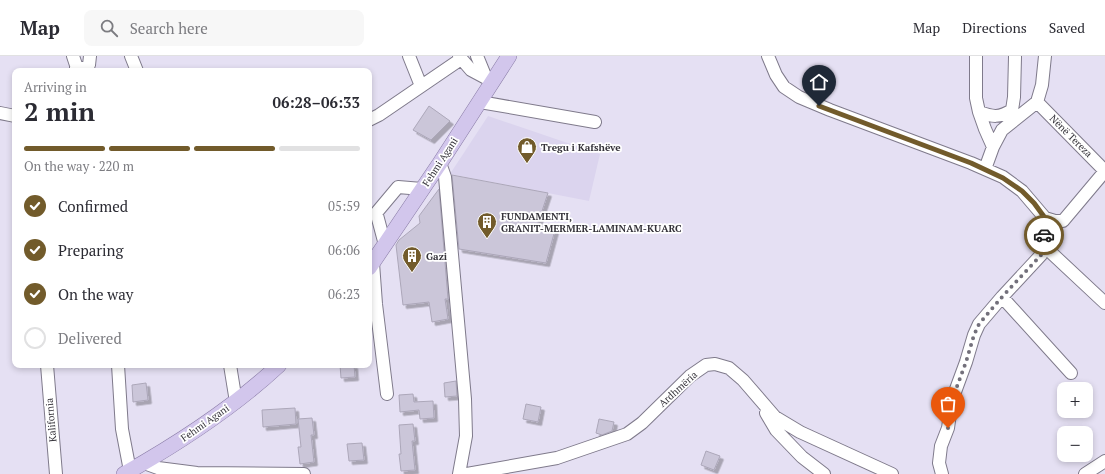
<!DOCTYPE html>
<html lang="en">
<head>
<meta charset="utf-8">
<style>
  body { margin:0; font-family:"PT Serif",serif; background:#f7f7f7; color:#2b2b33; height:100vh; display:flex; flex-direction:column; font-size:15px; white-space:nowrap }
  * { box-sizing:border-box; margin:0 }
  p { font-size:13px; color:#7c7c81 }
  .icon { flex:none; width:22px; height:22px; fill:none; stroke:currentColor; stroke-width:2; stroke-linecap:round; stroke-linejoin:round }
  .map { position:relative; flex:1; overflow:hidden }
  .drawer { position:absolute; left:12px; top:12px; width:360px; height:300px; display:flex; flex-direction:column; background:#fff; border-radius:8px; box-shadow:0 2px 6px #0003 }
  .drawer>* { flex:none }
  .fabs { position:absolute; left:1057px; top:326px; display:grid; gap:8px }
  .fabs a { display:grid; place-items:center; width:36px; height:36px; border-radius:8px; background:#fff; box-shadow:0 2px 6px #0003; font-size:20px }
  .pin { position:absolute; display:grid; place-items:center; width:34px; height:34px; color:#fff; margin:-41px -17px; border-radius:50% 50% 50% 0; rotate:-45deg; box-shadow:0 0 4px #0007 }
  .pin .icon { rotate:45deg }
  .courier { position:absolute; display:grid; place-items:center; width:40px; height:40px; margin:-20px; border:3px solid #725b2b; border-radius:50%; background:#fff; color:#222; box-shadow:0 1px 5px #0007 }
  .head em { font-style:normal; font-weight:800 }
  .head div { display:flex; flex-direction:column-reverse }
  .head { display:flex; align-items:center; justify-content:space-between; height:68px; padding:0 12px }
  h1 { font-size:26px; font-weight:800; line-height:30px }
  .bar { display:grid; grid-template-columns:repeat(4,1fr); gap:6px 4px; align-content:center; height:48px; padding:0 12px }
  .bar i { height:5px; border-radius:3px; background:#e1e1e2 }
  .bar .current { background:#725b2b }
  .bar p { grid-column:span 4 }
  ol { padding:0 12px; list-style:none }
  li { display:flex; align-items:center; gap:12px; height:44px }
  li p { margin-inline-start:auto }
  li .icon { padding:4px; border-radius:50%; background:#725b2b; color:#fff; stroke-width:4 }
  li:last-child { color:#7c7c81 }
  li i { width:22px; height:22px; border:2px solid #e1e1e2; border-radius:50% }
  header { display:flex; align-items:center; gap:24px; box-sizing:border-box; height:56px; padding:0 20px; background:#fff; border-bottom:1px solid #e1e1e2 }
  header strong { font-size:19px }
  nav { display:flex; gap:22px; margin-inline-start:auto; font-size:14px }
  .search { width:280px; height:36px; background:#f7f7f7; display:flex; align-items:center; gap:10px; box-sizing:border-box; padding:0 14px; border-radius:8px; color:#7c7c81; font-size:15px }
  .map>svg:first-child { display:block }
</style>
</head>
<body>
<header>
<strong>Map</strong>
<div class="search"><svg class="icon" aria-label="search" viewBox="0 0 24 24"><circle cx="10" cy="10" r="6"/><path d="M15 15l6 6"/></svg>Search here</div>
<nav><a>Map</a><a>Directions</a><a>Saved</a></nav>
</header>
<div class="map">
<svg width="1105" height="418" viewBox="0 0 1105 418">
  <defs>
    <filter id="shadow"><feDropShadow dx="3.5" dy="3.5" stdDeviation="0" flood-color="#0004"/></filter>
  </defs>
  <rect width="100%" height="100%" fill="#e5e0f3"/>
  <!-- built -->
  <path fill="#dbd4ee" d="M488 60 600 98 589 145 450 118Z"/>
  <!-- building -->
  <path fill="#cbc6d9" stroke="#aca7b9" filter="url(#shadow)" d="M429 50 450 65 431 84 413 74Z
    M452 119 548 137 537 170 555 174 546 207 459 193Z
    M439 133 448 243H445L448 263 432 266 429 246 403 249 396 189 399 184 420 167 419 160Z
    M340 309H354L355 321 341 322Z
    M456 325 457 340 445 341 444 327Z
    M146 327 148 344 133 346 132 329Z
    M413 338 414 346 433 345 434 362 420 363 419 354 400 356 399 339Z
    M526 348 541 351 538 366 523 363Z
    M295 352 296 368 263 371 262 354Z
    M312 362 314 379H311L314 406 300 408 298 391H301L298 363Z
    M599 363 614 366 612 375 602 379 596 377Z
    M413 368 415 385H412L415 414 401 415 399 398H401L399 369Z
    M362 387 364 404 349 405 347 388Z
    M706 395 720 400 714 414 701 409Z"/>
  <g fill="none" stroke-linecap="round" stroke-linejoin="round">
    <!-- minor casing -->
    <g stroke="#7f7a8b" stroke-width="14">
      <path id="minor" d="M73 0 76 9V15
        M131 0 137 15
        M409 0 421 30
        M459 0 471 14 486 22
        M477 0 486 22 490 25
        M768 0 776 19 784 31 799 41 830 54 971 107 1003 121 1022 135 1045 162 1055 165H1063L1105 115
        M976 0V42L979 56C993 61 999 62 1012 54L1014 41 1015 1
        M78 15 89 9 90 0
        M480 46 595 66
        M1037 46 1105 115
        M979 56 985 73 993 91
        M0 57 15 60
        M369 64 379 59 461 3
        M440 107 445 121 465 343 466 380 459 418
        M985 113 993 91 1002 74 1037 46 1042 29 1045 0
        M1045 162 1044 190 1105 247
        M385 189 377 159V156L398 131 422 133
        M373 207 376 248 387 338
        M1002 241 1071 317
        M47 309 56 418
        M118 309 122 373 130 415
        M230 309 236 346
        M766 357 776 374 802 401 824 418
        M144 407 158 412 197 417 304 418
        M467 418 557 402 627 378 642 367 690 320 706 309 715 308 729 312 743 324 775 361 800 376 892 418
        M942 418 939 407 941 390 948 372 952 344 966 306 974 279 979 268 1002 241 1041 199 1044 190
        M1085 418 1105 405"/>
    </g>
    <!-- major casing -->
    <g stroke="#887aa5" stroke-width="16">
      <path id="major" d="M369 212 440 107 509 0
        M124 418C179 387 233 352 279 309"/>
    </g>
    <!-- minor -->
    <use href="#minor" stroke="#fff" stroke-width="12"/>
    <!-- major -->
    <use href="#major" stroke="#d2c6ec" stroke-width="15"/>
  </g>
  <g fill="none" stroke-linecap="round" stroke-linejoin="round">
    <!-- done -->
    <path stroke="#73707b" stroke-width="4" stroke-dasharray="0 7.2" d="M948 372 952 344 966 306 974 279 979 268 1002 241 1041 199 1044 190V179"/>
    <!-- route -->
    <path stroke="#725b2b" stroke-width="5" d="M819 50 971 107 1003 122 1022 135 1034 147 1045 162 1044 179"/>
  </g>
  <!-- icons -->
  <defs>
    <g id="shop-pin" transform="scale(1)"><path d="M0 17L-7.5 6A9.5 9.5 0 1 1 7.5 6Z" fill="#725b2b" stroke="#fff"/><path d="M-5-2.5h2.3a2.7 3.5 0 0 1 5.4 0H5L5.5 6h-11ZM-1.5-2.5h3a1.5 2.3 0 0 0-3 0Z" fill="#fff"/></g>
    <g id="building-pin" transform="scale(1)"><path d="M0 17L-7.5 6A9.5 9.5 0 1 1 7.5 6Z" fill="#725b2b" stroke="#fff"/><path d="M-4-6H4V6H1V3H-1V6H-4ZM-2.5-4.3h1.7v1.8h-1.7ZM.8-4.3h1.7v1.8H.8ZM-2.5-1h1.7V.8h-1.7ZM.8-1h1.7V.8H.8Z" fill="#fff"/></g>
  </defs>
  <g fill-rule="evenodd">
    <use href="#shop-pin" x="527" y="91"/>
    <use href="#building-pin" x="487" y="166"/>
    <use href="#building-pin" x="412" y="200"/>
  </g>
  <g text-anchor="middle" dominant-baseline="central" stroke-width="3.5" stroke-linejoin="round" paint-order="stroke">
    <!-- street labels -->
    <g font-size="10" fill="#35333a" stroke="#fff">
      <text transform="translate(1071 80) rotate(45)">Nënë Tereza</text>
      <text transform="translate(440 106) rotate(-57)">Fehmi Agani</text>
      <text transform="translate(678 333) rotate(-42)">Ardhmëria</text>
      <text transform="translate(51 364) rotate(-95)">Kalifornia</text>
      <text transform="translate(205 367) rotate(-35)">Fehmi Agani</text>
    </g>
    <!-- poi labels -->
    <g font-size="10" font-weight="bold" fill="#35333a" stroke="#fff" text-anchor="start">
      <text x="541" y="91">Tregu i Kafshëve</text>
      <text x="501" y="160">FUNDAMENTI,<tspan x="501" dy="12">GRANIT-MERMER-LAMINAM-KUARC</tspan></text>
      <text x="426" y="200">Gazi</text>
    </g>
  </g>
</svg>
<div class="fabs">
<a>+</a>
<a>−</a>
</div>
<div class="pin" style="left:948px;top:372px;background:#ea580c"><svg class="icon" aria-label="bag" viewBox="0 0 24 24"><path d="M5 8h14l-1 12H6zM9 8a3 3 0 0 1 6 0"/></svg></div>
<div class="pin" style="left:819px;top:50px;background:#1f2937"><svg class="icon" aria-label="home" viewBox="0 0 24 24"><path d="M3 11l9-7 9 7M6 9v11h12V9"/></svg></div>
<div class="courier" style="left:1044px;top:179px"><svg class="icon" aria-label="car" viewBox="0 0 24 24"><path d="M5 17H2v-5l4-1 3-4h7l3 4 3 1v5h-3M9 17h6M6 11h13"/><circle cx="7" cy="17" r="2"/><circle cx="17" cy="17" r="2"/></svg></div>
<section class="drawer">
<div class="head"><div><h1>2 min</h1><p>Arriving in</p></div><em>06:28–06:33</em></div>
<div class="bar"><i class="current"></i><i class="current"></i><i class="current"></i><i></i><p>On the way · 220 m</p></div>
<ol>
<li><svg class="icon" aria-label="check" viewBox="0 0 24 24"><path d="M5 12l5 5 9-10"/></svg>Confirmed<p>05:59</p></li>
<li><svg class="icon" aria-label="check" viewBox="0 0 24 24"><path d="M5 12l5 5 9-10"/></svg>Preparing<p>06:06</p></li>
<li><svg class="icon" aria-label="check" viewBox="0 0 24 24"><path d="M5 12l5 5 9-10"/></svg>On the way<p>06:23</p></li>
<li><i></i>Delivered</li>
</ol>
</section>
</div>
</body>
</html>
